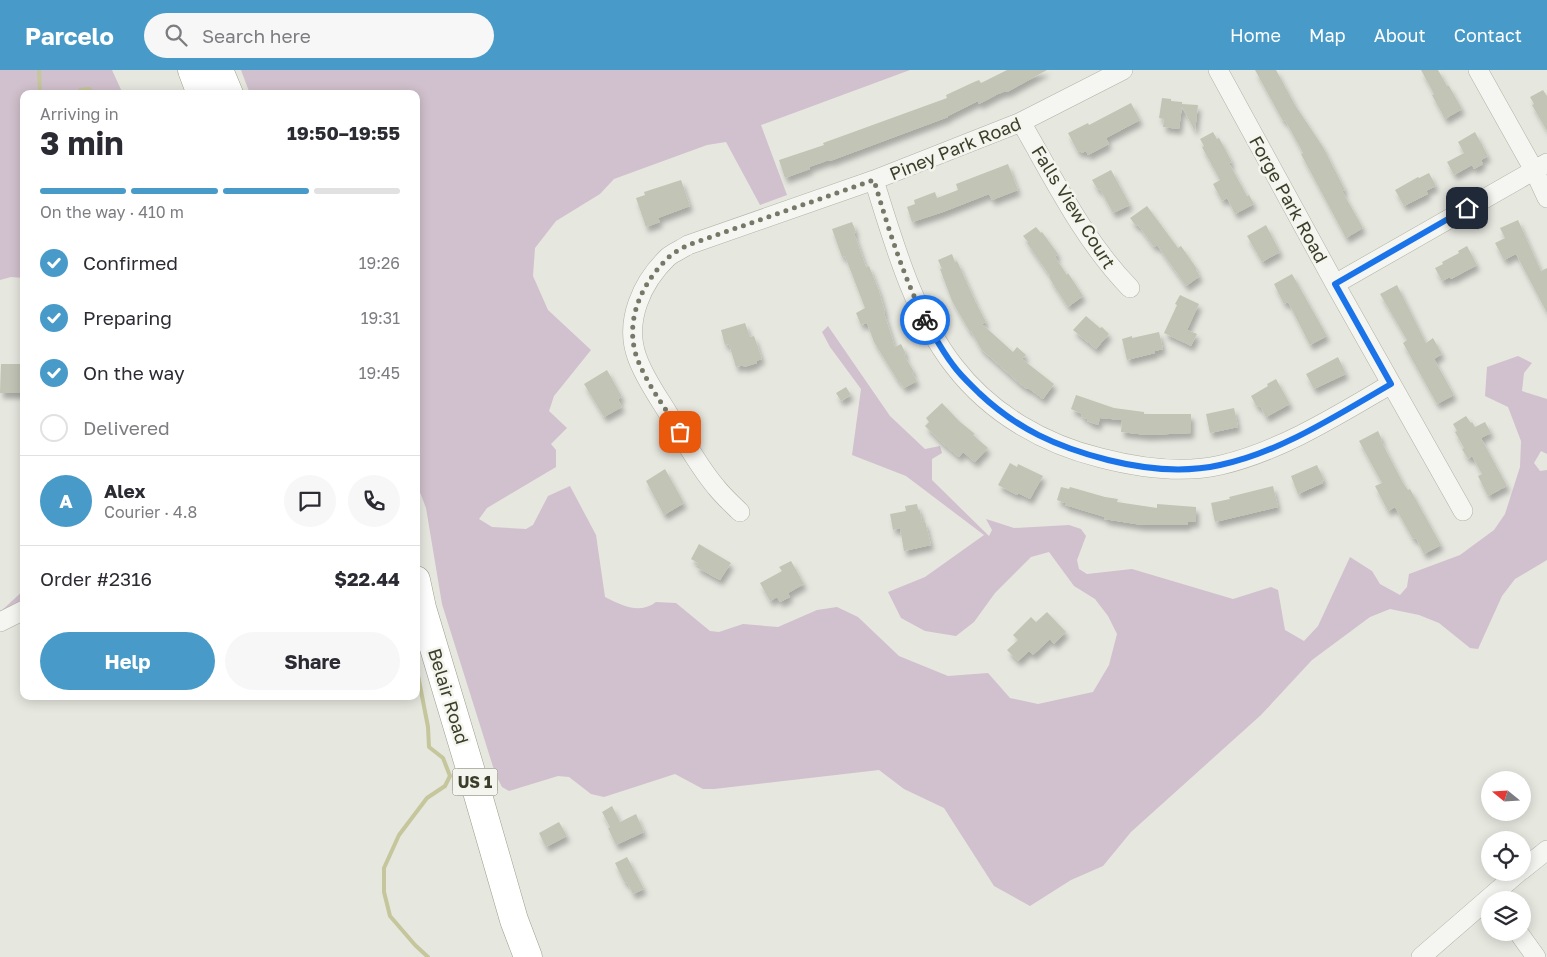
<!DOCTYPE html>
<html lang="en">
<head>
<meta charset="utf-8">
<style>
  body { margin:0; font-family:"Golos Text",sans-serif; background:#f7f7f7; color:#2b2b33; height:100vh; display:flex; flex-direction:column; font-size:19px; white-space:nowrap }
  * { box-sizing:border-box; margin:0 }
  p { font-size:16px; color:#7c7c81 }
  .icon { flex:none; width:28px; height:28px; fill:none; stroke:currentColor; stroke-width:2; stroke-linecap:round; stroke-linejoin:round }
  .map { position:relative; flex:1; overflow:hidden }
  .side { position:absolute; left:20px; top:20px; width:400px; height:610px; display:flex; flex-direction:column; background:#fff; border-radius:10px; box-shadow:0 2px 12px #0003 }
  .side>* { flex:none }
  .needle { width:32px; rotate:288deg }
  .fabs { position:absolute; left:1481px; top:701px; display:grid; gap:10px }
  .fabs a { display:grid; place-items:center; width:50px; height:50px; border-radius:50%; background:#fff; box-shadow:0 2px 12px #0003; font-size:25px }
  .pin { position:absolute; display:grid; place-items:center; width:42px; height:42px; color:#fff; margin:-21px; border-radius:10px; box-shadow:0 2px 8px #0006 }
  .courier { position:absolute; display:grid; place-items:center; width:50px; height:50px; margin:-25px; border:4px solid #1a73e8; border-radius:50%; background:#fff; color:#222; box-shadow:0 1px 6px #0007 }
  .summary em { font-style:normal; font-weight:700 }
  .summary div { display:flex; flex-direction:column-reverse }
  .summary { display:flex; align-items:center; justify-content:space-between; height:85px; padding:0 20px }
  h1 { font-size:32px; font-weight:700; line-height:38px }
  .bar { display:grid; grid-template-columns:repeat(4,1fr); gap:8px 5px; align-content:center; height:60px; padding:0 20px }
  .bar i { height:6px; border-radius:4px; background:#e1e1e2 }
  .bar .current { background:#489bc8 }
  .bar p { grid-column:span 4 }
  .line { display:flex; align-items:center; gap:12px; padding:0 20px; border-top:1px solid #e1e1e2 }
  .line div { flex:1 }
  .round { display:grid; place-items:center; flex:none; width:52px; height:52px; border-radius:26px; background:#f7f7f7 }
  ol { padding:0 20px; list-style:none }
  li { display:flex; align-items:center; gap:15px; height:55px }
  li p { margin-inline-start:auto }
  li .icon { padding:5px; border-radius:50%; background:#489bc8; color:#fff; stroke-width:4 }
  li:last-child { color:#7c7c81 }
  li i { width:28px; height:28px; border:2px solid #e1e1e2; border-radius:50% }
  .cta { display:flex; gap:10px; margin-top:auto; padding:10px 20px }
  .cta a { flex:1; height:58px; border-radius:30px; background:#489bc8; color:#fff; font-size:20px; font-weight:700; line-height:58px; text-align:center }
  .cta a+a { background:#f7f7f7; color:#2b2b33 }
  header { display:flex; align-items:center; gap:30px; box-sizing:border-box; height:70px; padding:0 25px; background:#489bc8; color:#fff }
  header strong { font-size:24px }
  nav { display:flex; gap:28px; margin-inline-start:auto; font-size:18px }
  .search { width:350px; height:45px; background:#f7f7f7; display:flex; align-items:center; gap:12px; box-sizing:border-box; padding:0 18px; border-radius:28px; color:#7c7c81; font-size:19px }
  .map>svg:first-child { display:block }
</style>
</head>
<body>
<header>
<strong>Parcelo</strong>
<div class="search"><svg class="icon" aria-label="search" viewBox="0 0 24 24"><circle cx="10" cy="10" r="6"/><path d="M15 15l6 6"/></svg>Search here</div>
<nav><a>Home</a><a>Map</a><a>About</a><a>Contact</a></nav>
</header>
<div class="map">
<svg width="1547" height="887" viewBox="0 0 1547 887">
  <defs>
    <filter id="shadow"><feDropShadow dx="3" dy="5.5" stdDeviation="2.5" flood-color="#0004"/></filter>
  </defs>
  <rect width="100%" height="100%" fill="#e6e7df"/>
  <!-- green -->
  <path fill="#d1c0cd" d="M0 0H112L123 24H24V208L11 207 0 210Z
    M241 0H910L761 55 787 125 760 135 726 72 707 75 614 109 600 124 556 151 535 178 533 206 548 240 591 280 554 326 549 341 567 358 551 374 556 380V397L487 438 479 449 492 457 526 459 533 455 548 426 570 416 596 465 605 527C621 535 639 545 656 532L676 533 710 561 719 562 743 554 778 557 817 540 837 537 858 547 899 586 948 606 988 603 1010 628 1038 634 1093 622 1109 595 1117 564 1108 546 1095 529 1074 516 1049 482 1031 487 995 523 974 552 956 566 925 561 901 548 888 522 925 507 984 465 906 406 852 385 861 319 830 277 822 262 828 256 890 346 925 379 940 376 942 383 932 389V410L989 466 992 460 986 449 1014 458 1069 455 1081 459 1086 466 1077 490 1079 499 1087 504 1132 499 1233 529 1271 517 1278 520 1285 560 1304 571 1318 556 1350 487 1372 501 1380 514 1400 525 1407 517 1409 504 1460 485 1494 460 1505 444 1520 397 1521 371 1508 337 1485 326 1487 297 1518 286 1532 293 1524 303 1522 321 1547 329V384L1541 381 1534 393 1540 401 1547 400V490L1515 509 1502 526 1478 579 1470 578 1439 553 1419 545 1390 539 1370 547 1312 590 1261 645 1131 762 1103 796 1071 810 1030 836 994 816 944 738 904 719 879 700 714 719H703L675 704 604 727 591 724 569 707 558 706 509 721 502 717 495 703 442 534 426 438 416 412V24H250Z
    M24 520V532L1 541Z"/>
  <g fill="none" stroke-linecap="round" stroke-linejoin="round">
    <!-- stream -->
    <path stroke="#c5c69b" stroke-width="4" d="M39 0 40 24
      M79 24 80 20 89 19 95 24
      M416 595 428 657 429 677 443 688 450 706 445 716 427 728 399 765 384 798V822L390 846 415 875 428 887"/>
  </g>
  <!-- building -->
  <path fill="#c2c4b6" filter="url(#shadow)" d="M1007 0H1047L1007 22 1006 21 998 24 979 34 978 31 948 46V47L830 91 829 90 809 97 810 99 785 108 779 90 824 75 823 73 947 28 946 25 974 12 979 10 981 13Z
    M1255 0H1276L1295 35 1323 77 1345 120 1342 121 1363 158 1346 168 1301 84 1303 83 1285 50 1283 51Z
    M1421 0H1438L1447 16H1449L1462 39 1445 49 1432 25 1434 24Z
    M1543 20 1547 26V61L1532 35 1534 34 1530 27Z
    M1162 28 1171 29V31L1182 32V34L1198 35 1195 61 1182 37 1179 59 1163 57 1164 49 1159 48Z
    M1131 33 1140 50 1106 68 1109 74 1088 85 1086 81 1082 83 1081 81 1078 82 1068 63 1088 53 1089 55Z
    M1213 62 1217 69 1219 68 1232 92 1229 93 1247 126 1249 125 1254 134 1235 144 1227 128 1222 131 1213 114 1220 110 1202 77 1204 76 1200 69Z
    M1475 62 1488 86 1481 90 1483 94 1474 99 1472 95 1454 105 1447 92 1464 83 1458 72Z
    M1008 94 1018 120 992 130 989 124 943 142 912 152 907 137 915 134 914 130 935 122 937 128 958 120 956 114Z
    M1111 100 1130 135 1113 143 1100 119 1098 120 1092 110Z
    M1429 103 1436 116 1426 121 1428 124 1404 136 1395 120 1418 107 1419 108Z
    M681 110 690 136 658 148 660 152 646 157 636 128 645 125 644 122Z
    M1147 136 1178 178 1181 176 1197 199 1196 200 1200 206 1186 216 1157 175 1154 177 1138 155 1136 156 1130 148Z
    M1518 150 1541 201 1547 198V243L1516 184 1504 190 1495 173 1505 168 1500 158Z
    M852 152 856 162 854 163 866 197 869 196 879 221 885 242 884 243 895 277 901 274 906 284 904 285 914 302 912 303 917 311 904 318 899 311H898L874 272 867 253 861 255 856 243 865 238 845 186 842 187 832 159Z
    M1266 155 1280 182 1262 192 1247 166Z
    M1036 157 1041 163 1042 162 1058 184 1055 187 1067 205 1068 203 1083 226 1068 237 1053 214 1049 207 1050 206 1027 173 1028 172 1023 166Z
    M1467 176 1477 195 1451 209 1450 207 1442 211 1435 198 1443 194 1442 192 1459 183 1458 181Z
    M952 184 955 192 957 191 976 233 986 252 982 254 1013 282 1017 277 1026 285 1022 289 1054 314 1043 329 1028 318 1027 319 1019 313 981 279 971 261 970 262 952 231 940 199H942L938 190Z
    M1292 204 1327 266 1310 275 1288 232 1284 234 1274 214Z
    M1397 215 1426 273 1433 268 1442 284 1434 289 1454 325 1437 334 1403 273 1407 270 1380 224Z
    M1180 225 1199 234 1187 260 1197 264 1191 276 1164 263 1177 235 1175 234Z
    M1086 246 1100 258 1102 257 1109 264 1096 279 1073 260Z
    M745 253 750 267 754 266 762 289 756 291 757 293 744 297 743 295 736 297 729 274 725 275 721 260Z
    M1159 262 1163 279 1155 281V283L1127 290 1122 269 1132 266V268Z
    M1338 287 1346 304 1314 319 1306 304Z
    M1 294H24V323H0Z
    M607 300 622 327 618 329 622 337 604 347 584 314Z
    M1276 309 1290 334 1266 347 1260 336 1257 337 1251 326 1268 316 1267 314Z
    M846 317 851 325 841 331 836 323Z
    M1076 325 1114 338 1144 342V344H1191V363L1147 365 1121 362 1122 350 1100 348 1098 355 1087 351 1088 349 1081 347 1082 344 1071 339Z
    M942 333 959 351 975 364 973 365 988 378 975 392 963 382 959 387 941 372 925 356 929 352 926 348Z
    M1234 338 1238 357 1210 363 1206 344Z
    M1466 346 1471 353 1472 352 1475 357 1485 352 1491 363 1481 368 1507 416 1488 426 1478 406 1482 404 1472 386 1468 389 1462 379 1464 378 1455 362 1457 361 1453 354Z
    M1378 361 1382 370 1381 371 1403 413 1408 420 1410 419 1441 475 1424 484 1416 468 1413 469 1395 437 1388 441 1375 416 1382 413 1359 371Z
    M1010 393 1017 397 1018 394 1043 406 1030 429 1018 423 1017 425 998 415Z
    M1317 395 1324 410 1322 411 1323 413 1298 424 1291 406Z
    M665 399 684 433 664 445 646 411Z
    M1273 416 1278 437 1215 452 1211 433 1230 429 1229 427Z
    M1061 417 1069 419 1070 417 1105 427 1118 429 1117 432 1157 438V434L1196 437V452H1188V455H1142L1104 449 1105 447 1065 435V433L1057 430Z
    M917 434 918 439 920 441 922 452 925 451 931 475 904 481 900 458 893 460 890 444 906 441 905 436Z
    M699 474 731 493 720 510 696 497 698 493 691 489Z
    M791 491 804 514 788 523 790 527 780 532 777 527 770 531 760 513 782 501 779 497Z
    M1047 542 1066 562 1054 574 1050 569 1033 585 1029 581 1018 591 1007 580 1018 570 1013 565 1031 547 1036 552Z
    M612 736 620 752 636 744 644 762 616 775 608 758 610 757 602 742Z
    M559 752 567 766 546 777 539 763Z
    M627 787 644 819 633 824 627 812 625 813 615 793Z"/>
  <g fill="none" stroke-linecap="round" stroke-linejoin="round">
    <!-- minor casing -->
    <g stroke="#afb1a4" stroke-width="20">
      <path id="minor" d="M1218 0 1335 214 1463 441
        M1478 0 1534 100 1547 128
        M1021 52C1054 109 1084 171 1130 218
        M874 110C893 171 914 245 954 296 991 344 1044 374 1101 388 1140 398 1182 404 1221 395 1281 381 1338 345 1391 314
        M1335 214 1547 93
        M740 442C732 434 723 426 716 417 699 397 686 373 672 350 660 329 645 310 637 287 624 251 642 212 668 187 674 182 682 179 688 175L874 110 1021 52 1123 0
        M0 552 24 540
        M1522 800 1547 780
        M1518 862 1536 887
        M1421 887 1519 802"/>
    </g>
    <!-- highway casing -->
    <g stroke="#9b9d87" stroke-width="29">
      <path id="highway" d="M192 0 201 24
        M219 0 229 24
        M416 510 422 538 478 725 514 850 528 887"/>
    </g>
    <!-- minor -->
    <use href="#minor" stroke="#f5f6f1" stroke-width="19"/>
    <!-- highway -->
    <use href="#highway" stroke="#fff" stroke-width="28"/>
  </g>
  <g fill="none" stroke-linecap="round" stroke-linejoin="round">
    <!-- done -->
    <path stroke="#777968" stroke-width="5" stroke-dasharray="0 9" d="M680 362C665 337 645 312 636 285 625 249 642 213 668 188 674 182 681 179 688 175L874 110C888 158 903 205 925 250"/>
    <!-- route -->
    <path stroke="#1a73e8" stroke-width="6" d="M925 250C934 265 942 281 953 295 960 305 970 314 979 323 1017 359 1057 377 1108 390 1144 399 1184 403 1220 395 1279 383 1339 344 1391 314L1335 214 1467 138"/>
  </g>
  <g text-anchor="middle" dominant-baseline="central" stroke-width="5" stroke-linejoin="round" paint-order="stroke">
    <!-- shield labels -->
    <rect fill="#f4f5ee" stroke="#727563" stroke-width="1" x="452.5" y="698.5" width="45" height="27" rx="4"/>
    <g font-size="16" font-weight="bold" fill="#3b3e28">
      <text x="475" y="712">US 1</text>
    </g>
    <!-- street labels -->
    <g font-size="18" fill="#3b3e28" stroke="#f4f5ee">
      <text transform="translate(955 78) rotate(-22)">Piney Park Road</text>
      <text transform="translate(1289 129) rotate(61)">Forge Park Road</text>
      <text transform="translate(1074 137) rotate(58)">Falls View Court</text>
      <text transform="translate(449 626) rotate(73)">Belair Road</text>
    </g>
  </g>
</svg>
<div class="fabs">
<a><svg class="needle" viewBox="-14 -14 28 28"><path d="M0-13l5 13h-10z" fill="#e53935"/><path d="M0 13l5-13h-10z" fill="#7c7c81"/></svg></a>
<a><svg class="icon" aria-label="locate" viewBox="0 0 24 24"><circle cx="12" cy="12" r="6"/><path d="M12 2v4M12 18v4M2 12h4M18 12h4"/></svg></a>
<a><svg class="icon" aria-label="layers" viewBox="0 0 24 24"><path d="M12 4l9 5-9 5-9-5zM3 14l9 5 9-5"/></svg></a>
</div>
<div class="pin" style="left:680px;top:362px;background:#ea580c"><svg class="icon" aria-label="bag" viewBox="0 0 24 24"><path d="M5 8h14l-1 12H6zM9 8a3 3 0 0 1 6 0"/></svg></div>
<div class="pin" style="left:1467px;top:138px;background:#1f2937"><svg class="icon" aria-label="home" viewBox="0 0 24 24"><path d="M3 11l9-7 9 7M6 9v11h12V9"/></svg></div>
<div class="courier" style="left:925px;top:250px"><svg class="icon" aria-label="bike" viewBox="0 0 24 24"><circle cx="6" cy="16" r="4"/><circle cx="18" cy="16" r="4"/><path d="M6 16l4-8h5l3 8M10 8l3 8H6M13 5h3"/></svg></div>
<section class="side">
<div class="summary"><div><h1>3 min</h1><p>Arriving in</p></div><em>19:50–19:55</em></div>
<div class="bar"><i class="current"></i><i class="current"></i><i class="current"></i><i></i><p>On the way · 410 m</p></div>
<ol>
<li><svg class="icon" aria-label="check" viewBox="0 0 24 24"><path d="M5 12l5 5 9-10"/></svg>Confirmed<p>19:26</p></li>
<li><svg class="icon" aria-label="check" viewBox="0 0 24 24"><path d="M5 12l5 5 9-10"/></svg>Preparing<p>19:31</p></li>
<li><svg class="icon" aria-label="check" viewBox="0 0 24 24"><path d="M5 12l5 5 9-10"/></svg>On the way<p>19:45</p></li>
<li><i></i>Delivered</li>
</ol>
<div class="line" style="height:90px"><b class="round" style="background:#489bc8;color:#fff">A</b><div><b>Alex</b><p>Courier · 4.8</p></div><a class="round"><svg class="icon" aria-label="chat" viewBox="0 0 24 24"><path d="M4 5h16v11H9l-5 4z"/></svg></a><a class="round"><svg class="icon" aria-label="phone" viewBox="0 0 24 24"><path d="M5 4h4l2 5-3 2q2 4 5 5l2-3 5 2v4C11 20 4 13 5 4z"/></svg></a></div>
<div class="line" style="height:65px"><div>Order #2316</div><b>$22.44</b></div>
<div class="cta"><a>Help</a><a>Share</a></div>
</section>
</div>
</body>
</html>
